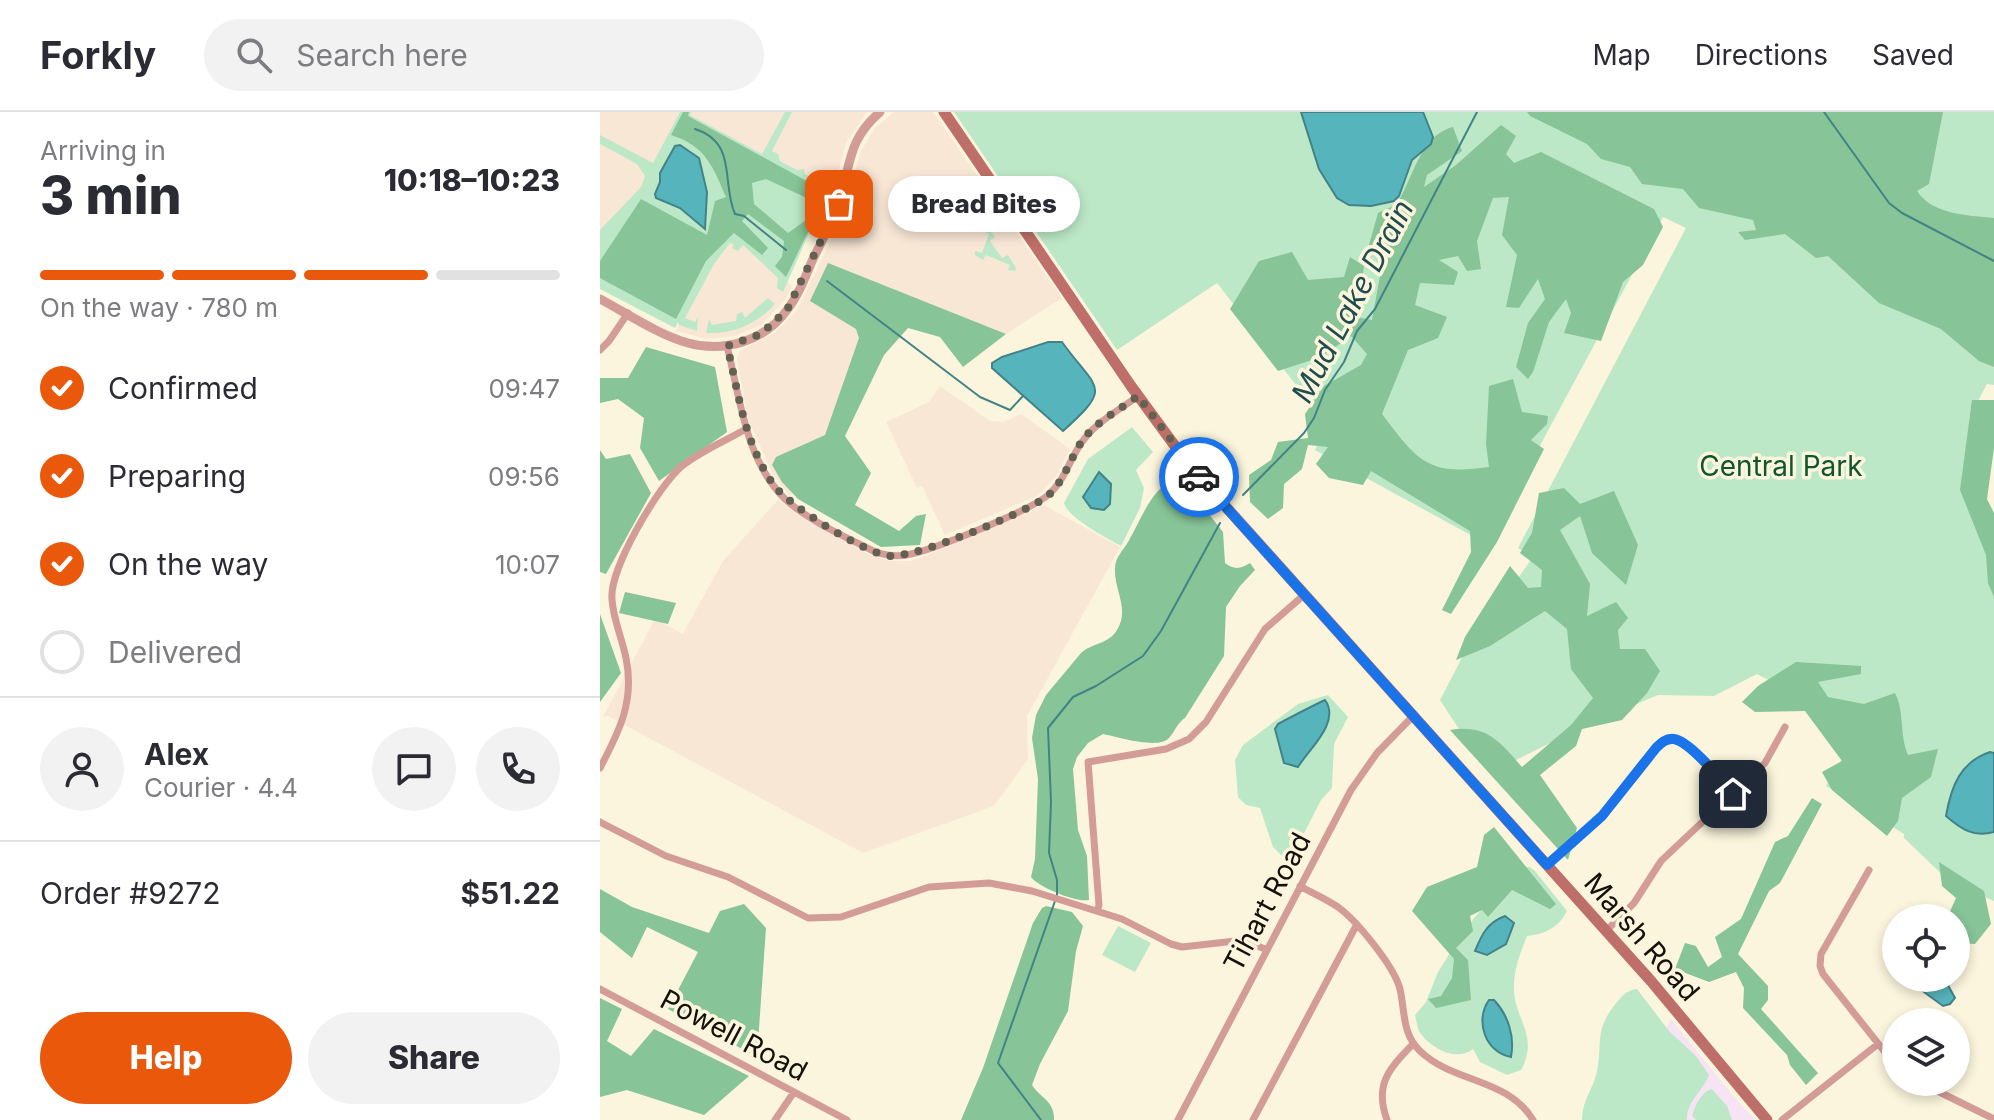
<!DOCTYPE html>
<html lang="en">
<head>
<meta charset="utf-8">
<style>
  body { margin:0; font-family:Inter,sans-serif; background:#f2f2f3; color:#2b2b33; height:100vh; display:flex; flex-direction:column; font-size:30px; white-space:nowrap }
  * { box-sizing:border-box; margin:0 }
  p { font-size:26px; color:#7c7c81 }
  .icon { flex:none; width:44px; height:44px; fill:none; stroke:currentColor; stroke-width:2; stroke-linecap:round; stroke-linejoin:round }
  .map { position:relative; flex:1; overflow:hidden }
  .sheet { display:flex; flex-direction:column; background:#fff; width:600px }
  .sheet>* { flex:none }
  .fabs { position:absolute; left:1282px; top:792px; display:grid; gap:16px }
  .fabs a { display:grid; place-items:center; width:88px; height:88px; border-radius:50%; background:#fff; box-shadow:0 4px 12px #0003; font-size:40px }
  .pin { position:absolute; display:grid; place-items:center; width:68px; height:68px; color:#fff; margin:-34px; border-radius:16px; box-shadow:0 4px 12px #0006 }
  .courier { position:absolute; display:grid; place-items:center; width:80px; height:80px; margin:-40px; border:6px solid #1a73e8; border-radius:50%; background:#fff; color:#222; box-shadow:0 2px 10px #0007 }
  .bubble { position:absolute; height:56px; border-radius:28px; background:#fff; box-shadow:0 4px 12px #0003; font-size:26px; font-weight:800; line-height:56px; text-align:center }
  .head em { font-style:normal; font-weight:800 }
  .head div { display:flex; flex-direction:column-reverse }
  .head { display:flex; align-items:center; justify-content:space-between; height:136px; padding:0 40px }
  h1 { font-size:52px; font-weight:800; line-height:60px }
  .bar { display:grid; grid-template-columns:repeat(4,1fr); gap:12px 8px; align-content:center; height:96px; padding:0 40px }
  .bar i { height:10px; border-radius:6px; background:#e1e1e2 }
  .bar .on { background:#ea580c }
  .bar p { grid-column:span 4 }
  .line { display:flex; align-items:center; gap:20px; padding:0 40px; border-top:2px solid #e1e1e2 }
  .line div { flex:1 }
  .round { display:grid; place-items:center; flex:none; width:84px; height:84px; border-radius:42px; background:#f2f2f3 }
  ol { padding:0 40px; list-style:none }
  li { display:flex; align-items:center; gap:24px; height:88px }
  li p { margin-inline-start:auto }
  li .icon { padding:8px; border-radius:50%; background:#ea580c; color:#fff; stroke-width:4 }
  li:last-child { color:#7c7c81 }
  li i { width:44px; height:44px; border:4px solid #e1e1e2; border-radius:50% }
  .action { display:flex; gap:16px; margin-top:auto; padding:16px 40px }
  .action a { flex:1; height:92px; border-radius:48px; background:#ea580c; color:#fff; font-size:32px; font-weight:800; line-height:92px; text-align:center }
  .action a+a { background:#f2f2f3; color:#2b2b33 }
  header { display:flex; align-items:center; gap:48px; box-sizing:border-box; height:112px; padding:0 40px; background:#fff; border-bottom:2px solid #e1e1e2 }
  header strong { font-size:38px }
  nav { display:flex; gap:44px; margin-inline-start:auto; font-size:28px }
  .search { width:560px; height:72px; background:#f2f2f3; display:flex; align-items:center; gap:20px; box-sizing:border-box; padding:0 28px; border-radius:44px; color:#7c7c81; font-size:30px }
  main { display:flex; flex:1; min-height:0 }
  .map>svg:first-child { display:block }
</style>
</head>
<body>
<header>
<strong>Forkly</strong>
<div class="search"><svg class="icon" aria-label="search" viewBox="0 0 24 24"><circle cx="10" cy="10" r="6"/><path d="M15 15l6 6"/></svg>Search here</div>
<nav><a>Map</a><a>Directions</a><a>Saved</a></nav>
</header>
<main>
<section class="sheet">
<div class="head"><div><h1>3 min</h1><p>Arriving in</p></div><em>10:18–10:23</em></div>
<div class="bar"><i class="on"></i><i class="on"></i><i class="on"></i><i></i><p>On the way · 780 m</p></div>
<ol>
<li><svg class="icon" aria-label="check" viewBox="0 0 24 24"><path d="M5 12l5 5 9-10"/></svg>Confirmed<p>09:47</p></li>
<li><svg class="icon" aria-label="check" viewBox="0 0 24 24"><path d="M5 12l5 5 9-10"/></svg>Preparing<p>09:56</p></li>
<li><svg class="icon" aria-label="check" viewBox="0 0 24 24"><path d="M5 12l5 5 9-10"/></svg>On the way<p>10:07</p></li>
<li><i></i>Delivered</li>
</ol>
<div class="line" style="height:144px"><a class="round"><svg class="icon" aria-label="person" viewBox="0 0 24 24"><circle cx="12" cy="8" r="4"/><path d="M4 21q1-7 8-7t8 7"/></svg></a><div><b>Alex</b><p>Courier · 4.4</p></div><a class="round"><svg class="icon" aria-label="chat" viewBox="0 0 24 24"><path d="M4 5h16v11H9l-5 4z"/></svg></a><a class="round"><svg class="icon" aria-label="phone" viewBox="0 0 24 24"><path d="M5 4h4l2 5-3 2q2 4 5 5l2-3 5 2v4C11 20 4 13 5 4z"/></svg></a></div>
<div class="line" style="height:104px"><div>Order #9272</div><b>$51.22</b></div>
<div class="action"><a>Help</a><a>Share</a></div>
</section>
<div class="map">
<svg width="1394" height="1008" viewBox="0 0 1394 1008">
  <rect width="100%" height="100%" fill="#fbf5dd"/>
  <!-- commercial -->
  <path fill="#f9e7d6" d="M0 0H80L49 59V65L0 137Z
    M84 0H267L246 31 233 80Z
    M294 0H333L462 186 406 222 283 173 226 339 239 362 189 383 172 360 148 307 137 247 140 239 176 220 197 198 241 108 261 39 275 16Z
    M132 115 192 174 185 188 161 213 135 224 107 227 76 219Z
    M340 274 390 309 404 310 421 302 470 337 456 365 437 384 345 423 322 374 317 376 286 310 329 290Z
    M178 388 198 403 270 443 290 449H311L328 443 444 393 520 435 427 604 428 647 394 694 263 741 8 604 3 605 55 507 83 522 123 449Z"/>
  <!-- education -->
  <path fill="#f6e4f5" d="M1071 907 1130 980 1155 1008H1018Z"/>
  <!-- green -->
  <path fill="#bce8c7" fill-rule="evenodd" d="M80 0H91L90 3 162 42 185 0H192L172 39 178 42 180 49 197 58 204 57 205 62 218 69 221 62 231 64 228 78 183 180 177 176 178 166 143 133 138 139 132 136 134 133 130 131 114 152 85 206 95 210 98 205 97 219 79 213 78 210 75 216 0 177V118L41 75 45 64 37 52 0 32V23L53 51ZM75 34 107 80 105 116 80 96 56 86 55 81 60 70V61Z
    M354 0H1394V273L1387 272 1369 306 1391 318 1376 404 1394 444V789L1350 770 1304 726V722L1226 674 1260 616 1157 562 1114 584 1058 583 993 610 910 651 870 634 840 588 864 542 933 445 918 436 1086 116 1063 105 887 432 715 338 727 313 617 171 517 238Z
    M388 115 395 125 390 129 402 146 408 143 416 156 415 159 408 158 410 153 386 143 383 148 375 143V139L382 141 389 122 383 119Z
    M168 186 175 192C157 212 134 222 106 221L109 207 112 213 136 209 137 202 142 200 145 206Z
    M532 315 553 340 536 358 544 376 540 396 521 434C507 426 468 406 464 391L488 347Z
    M728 583 748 605 734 632 732 676 721 688 695 739 685 747 673 735 660 696 646 693 638 685 635 648 643 633 698 592Z
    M921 755H930L935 759 967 799C959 815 946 822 927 824 920 842 913 859 914 879 916 909 939 925 921 958L907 963 880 950 873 937C857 950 832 937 821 922 817 917 817 910 815 903L826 890 838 860 855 833 863 827 873 807Z
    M518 814 551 831 535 860 502 843Z
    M1037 877 1069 919 1096 944 1109 963C1103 979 1086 990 1087 1008H982C983 989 989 983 995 967 1005 934 991 921 1017 890 1023 883 1027 878 1037 877Z
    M1112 977 1127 994 1132 1008H1096L1092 1004C1095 994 1101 980 1112 977Z"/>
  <!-- forest -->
  <path fill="#87c497" d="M83 0H89L88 4 223 78 220 88H211L166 67 152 71 154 92 188 121 209 106 208 120 186 165 175 154 182 145 184 129 148 102 142 109 168 136 162 143 134 121 106 149 76 207 0 166V149L41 87 107 123 115 89 126 85C113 55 106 34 71 23Z
    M927 0H1343L1329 72 1317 79C1333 103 1367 103 1394 106V255L1379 249 1341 217 1279 191 1228 144 1216 146 1185 122 1145 128 1138 120 1156 118 1153 108 1099 96 1083 77 1042 72 1030 55 1001 47 987 32 930 4Z
    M901 13 916 24 906 42 914 51 941 40 1054 97 1063 115 1043 153 1023 170 1001 229 964 221 971 201 966 187 949 210 933 260 928 267 916 255 928 211 945 187 938 167 919 196 906 195 917 143 902 123 909 85 893 86 877 129 881 157 867 159 858 144 839 148 858 160 854 173 820 171 815 193 847 205 838 226 808 238 782 302C818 349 827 364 889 355L886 332 889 274 913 267 922 300 948 304 947 312 931 328 944 337 897 430 851 502 842 498 871 440 870 419 771 359 763 373 729 366 716 352 728 335 708 333 702 357 684 372 683 396 668 407 650 390 649 363 671 348 678 330 708 326 705 302 724 274 761 253 767 242 751 224 721 245 678 259 630 197 659 149 692 140 708 168 744 165 750 145 764 154 756 205 772 208 783 147 767 140 778 101C785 98 795 94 799 88 814 63 821 23 853 15L862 39 827 63 824 75 856 53Z
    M228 151 406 222 363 255 340 225 308 216 284 243 245 324 271 361 255 393 299 419 316 404 326 402 320 433 281 435 198 387 182 370 172 353 176 345 225 323 259 226 256 217 210 189Z
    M46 235 115 255 127 320 59 369 40 336 44 306 18 287 0 291V266H28Z
    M1372 288H1394V336L1387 387 1394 401V485L1388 471 1386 443 1360 378Z
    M0 338 6 347 30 342 51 381 6 462 0 460Z
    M576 366 587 374 623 420 625 451C634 458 641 457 650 451L655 458 640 474 626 495 624 544 585 606C577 611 575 620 568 627 556 637 518 625 503 622L488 631 477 645 473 657 478 718 487 744 489 788C477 791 438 775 431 765L435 747 438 667 432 626 436 603 446 583 481 541C492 531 509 532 517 518 530 497 514 478 515 457 515 445 523 439 528 430 541 408 551 376 576 366Z
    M964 376 980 392 1014 379 1038 433 1026 473 992 441 980 404 960 418 990 472 987 504 1016 490 1028 506 1018 518 1020 537H1045L1060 559 1047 581 1022 608 982 617 976 634 940 663 977 716 968 748 850 618C887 612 900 630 922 655L971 613 993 586 971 557 967 517 945 499 890 534 856 548 865 525 910 454 928 476 941 475 942 458 920 441 932 421 939 381Z
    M25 480 76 491 68 512 19 501Z
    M0 502 21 561 0 590Z
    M1196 550 1261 554V562L1218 570 1228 585 1264 592 1295 581C1305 601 1299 622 1308 643L1338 637 1331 665 1302 686 1298 709 1287 724 1232 678 1222 660 1242 649 1205 599 1155 600 1142 590 1158 574Z
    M1212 686 1222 692 1180 771 1169 779 1138 842 1168 874V888L1161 897 1218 961 1206 973 1190 953 1187 943 1143 896 1144 876 1136 860 1109 870 1075 857 1085 831 1096 834 1108 855 1122 845 1115 825 1141 807 1175 730 1188 724Z
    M894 715 956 792 950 797 912 778 888 805 882 798 870 804 873 819 856 836 868 848 871 888 836 896 828 887 841 884 852 866 854 847 812 799 827 775 877 755 884 723Z
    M1339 750 1384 779 1391 812 1375 832 1357 831 1359 815 1356 812V806H1347L1356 786 1342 774Z
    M0 777 32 795 109 821 120 799 144 792 166 816 157 945 68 897 98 840 47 815 32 846 0 820Z
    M446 794 472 800 483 814 476 839 468 899 440 952 432 973C440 986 455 989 454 1008H361L383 956 433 811 442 796Z
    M0 886 22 897 7 929 31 944 54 917 149 964 104 1003 27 978 0 985Z"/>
  <!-- water -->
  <path fill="#56b4bd" stroke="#428387" stroke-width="2" d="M701 0H823L833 25 831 32 812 48 799 84 794 89 771 94 749 93 737 86 719 57Z
    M80 33 99 46 107 80 105 117 80 96 56 86 55 82 60 70V61L75 34Z
    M448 230H462C497 279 514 273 463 319L392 256V251L402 245Z
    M499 360 511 372 510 392 504 398 491 396 483 385Z
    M725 588C741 610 709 637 698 655L684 651 675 617 678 612C693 604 708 596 725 588Z
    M1390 640 1394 641V720C1374 726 1361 717 1346 704 1351 675 1360 650 1390 640Z
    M905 804 914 811 906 832 887 843 875 839C882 822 887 811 905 804Z
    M1311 866H1344L1355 886 1350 892 1343 894 1320 877Z
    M889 888H894C908 903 915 924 911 945 886 941 874 909 889 888Z"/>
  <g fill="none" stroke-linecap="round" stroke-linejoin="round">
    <!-- stream -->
    <path stroke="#428387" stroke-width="2" d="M1224 0 1289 91 1302 101 1394 149
      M95 17C138 31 121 70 135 102L144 104 186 138
      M227 169 380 285 410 298 423 284
      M643 383 704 321 714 306 725 278 744 250 757 219 775 197 877 0
      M457 783V768L449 741 451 690 448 616 473 585 496 574 543 544 561 519 620 411
      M441 1008 398 951 455 789"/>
    <!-- minor -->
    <path stroke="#d39c96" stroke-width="7" d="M127 234C140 285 145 348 185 387 207 408 248 426 275 440 285 443 295 445 306 443 329 440 431 398 448 383 466 368 470 344 485 326 498 309 521 297 538 284
      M0 238 9 229 28 201
      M0 656C19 620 35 589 26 546 22 526 13 507 12 487 9 457 59 373 82 354 101 339 125 329 146 317
      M0 710 66 744 128 765 208 806 241 805 329 775 389 771 432 779 522 807 571 832 582 835 644 828 667 838
      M947 753 1001 705 1056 636C1061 631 1066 626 1074 627 1091 630 1120 668 1133 682
      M1269 758 1221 842 1220 854 1223 862 1296 954
      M700 774C712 781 726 787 738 795 757 809 794 854 800 877 805 899 802 922 820 939 853 971 908 966 933 1008
      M497 799 499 793 488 650 566 637 589 627 606 610 665 517 704 483
      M1006 819 1034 791 1061 749 1165 651 1185 615
      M0 877 247 1008
      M1319 970 1394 1007
      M175 1008 194 980
      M578 1008 751 678 777 641 813 604
      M653 1008 756 814
      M787 1008C774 972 789 957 813 932
      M1182 1008 1278 932"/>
    <!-- tertiary -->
    <path stroke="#d39c96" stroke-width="9" d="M0 187C28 202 57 222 88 231 124 241 165 229 187 198 198 184 205 166 212 149 221 131 231 112 238 93 251 56 246 29 280 0"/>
    <!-- secondary -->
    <path stroke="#be6f69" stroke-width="11" d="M344 0 531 274 591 356 1051 869 1167 1008"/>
  </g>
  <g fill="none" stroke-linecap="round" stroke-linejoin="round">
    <!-- done -->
    <path stroke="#646153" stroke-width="8" stroke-dasharray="0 14.4" d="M239 92 187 198 161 222 127 234C139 282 144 330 173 372 187 393 267 443 291 444 317 445 422 402 445 386 465 371 470 344 485 325 499 308 521 297 538 284L599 365"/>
    <!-- route -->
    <path stroke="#1a73e8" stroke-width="10" d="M599 365 947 753 1002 704 1056 636C1061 631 1066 626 1074 627 1091 630 1121 668 1133 682"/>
  </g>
  <g text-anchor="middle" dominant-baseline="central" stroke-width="7" stroke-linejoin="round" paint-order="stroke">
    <!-- park labels -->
    <g font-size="28" fill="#10562c" stroke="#fbf5dd">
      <text x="1181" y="354">Central Park</text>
    </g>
    <!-- street labels -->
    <g font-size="28" fill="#131109" stroke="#fbf5dd">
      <text transform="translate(667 790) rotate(-62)">Tihart Road</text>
      <text transform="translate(1042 825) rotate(49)">Marsh Road</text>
      <text transform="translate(134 923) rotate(28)">Powell Road</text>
    </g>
    <!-- water labels -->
    <g font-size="30" font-style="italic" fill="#204b4f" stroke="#fbf5dd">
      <text transform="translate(752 189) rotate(-62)">Mud Lake Drain</text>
    </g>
  </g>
</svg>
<div class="fabs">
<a><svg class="icon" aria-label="locate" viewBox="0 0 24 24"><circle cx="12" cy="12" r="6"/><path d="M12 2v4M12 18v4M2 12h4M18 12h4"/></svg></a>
<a><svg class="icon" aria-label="layers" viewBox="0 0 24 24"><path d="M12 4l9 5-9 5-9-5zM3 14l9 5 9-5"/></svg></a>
</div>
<div class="pin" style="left:239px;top:92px;background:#ea580c"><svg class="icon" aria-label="bag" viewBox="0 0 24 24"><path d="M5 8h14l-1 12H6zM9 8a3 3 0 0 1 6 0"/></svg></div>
<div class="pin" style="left:1133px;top:682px;background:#1f2937"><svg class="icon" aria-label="home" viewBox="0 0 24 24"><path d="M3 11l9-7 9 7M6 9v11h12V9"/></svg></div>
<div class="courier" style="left:599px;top:365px"><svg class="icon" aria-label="car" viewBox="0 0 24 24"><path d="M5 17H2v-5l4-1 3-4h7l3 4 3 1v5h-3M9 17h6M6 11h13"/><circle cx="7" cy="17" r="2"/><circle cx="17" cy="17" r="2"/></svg></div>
<div class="bubble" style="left:288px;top:64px;width:192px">Bread Bites</div>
</div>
</main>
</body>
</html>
